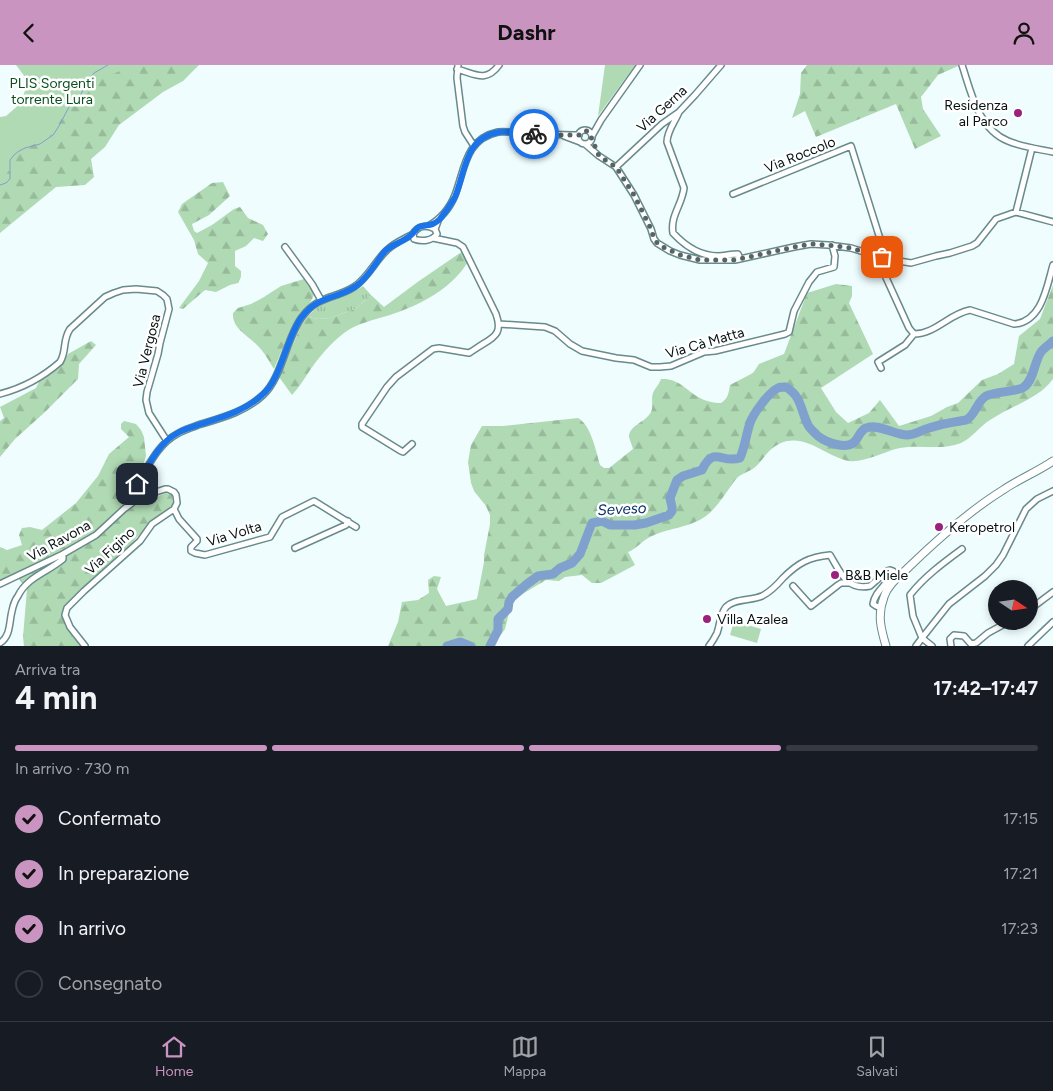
<!DOCTYPE html>
<html lang="it">
<head>
<meta charset="utf-8">
<style>
  body { margin:0; font-family:Figtree,sans-serif; background:#242831; color:#f1f3f6; height:100vh; display:flex; flex-direction:column; font-size:19px; white-space:nowrap }
  * { box-sizing:border-box; margin:0 }
  p { font-size:16px; color:#9ea1a6 }
  .icon { flex:none; width:28px; height:28px; fill:none; stroke:currentColor; stroke-width:2; stroke-linecap:round; stroke-linejoin:round }
  .map { position:relative; height:581px; overflow:hidden }
  .drawer { display:flex; flex-direction:column; background:#171b24; flex:1 }
  .drawer>* { flex:none }
  .needle { width:32px; rotate:103deg }
  .fabs { position:absolute; left:988px; top:515px; display:grid; gap:10px }
  .fabs a { display:grid; place-items:center; width:50px; height:50px; border-radius:50%; background:#171b24; box-shadow:0 2px 8px #0003; font-size:25px }
  .pin { position:absolute; display:grid; place-items:center; width:42px; height:42px; color:#fff; margin:-21px; border-radius:10px; box-shadow:0 2px 8px #0006 }
  .courier { position:absolute; display:grid; place-items:center; width:50px; height:50px; margin:-25px; border:4px solid #1a73e8; border-radius:50%; background:#fff; color:#222; box-shadow:0 1px 6px #0007 }
  .headline em { font-style:normal; font-weight:700 }
  .headline div { display:flex; flex-direction:column-reverse }
  .headline { display:flex; align-items:center; justify-content:space-between; height:85px; padding:0 15px }
  h1 { font-size:32px; font-weight:700; line-height:38px }
  .bar { display:grid; grid-template-columns:repeat(4,1fr); gap:8px 5px; align-content:center; height:60px; padding:0 15px }
  .bar i { height:6px; border-radius:4px; background:#363941 }
  .bar .on { background:#c995c0 }
  .bar p { grid-column:span 4 }
  ol { padding:0 15px; list-style:none }
  li { display:flex; align-items:center; gap:15px; height:55px }
  li p { margin-inline-start:auto }
  li .icon { padding:5px; border-radius:50%; background:#c995c0; color:#111; stroke-width:4 }
  li:last-child { color:#9ea1a6 }
  li i { width:28px; height:28px; border:2px solid #363941; border-radius:50% }
  header { display:flex; justify-content:space-between; align-items:center; height:65px; padding:0 15px; background:#c995c0; color:#111; font-size:22px; font-weight:700 }
  .dock { display:flex; justify-content:space-around; align-items:center; height:70px; border-top:1px solid #363941; background:#171b24; font-size:14px; color:#9ea1a6 }
  .dock a { display:grid; justify-items:center; gap:2px }
  .dock .on { color:#c995c0 }
  .map>svg:first-child { display:block }
</style>
</head>
<body>
<header><svg class="icon" aria-label="back" viewBox="0 0 24 24"><path d="M15 5l-7 7 7 7"/></svg>Dashr<svg class="icon" aria-label="person" viewBox="0 0 24 24"><circle cx="12" cy="8" r="4"/><path d="M4 21q1-7 8-7t8 7"/></svg></header>
<div class="map">
<svg width="1053" height="581" viewBox="0 0 1053 581">
  <defs>
    <pattern id="grass-tufts" width="24" height="20" patternUnits="userSpaceOnUse" patternTransform="scale(1.25)"><rect width="24" height="20" fill="#b0dab4"/><path d="M3 7l-1-3M5 7V3M7 7l1-3M15 17l-1-3M17 17v-4M19 17l1-3" fill="none" stroke="#96ba9a"/></pattern>
    <pattern id="forest-firs" width="22" height="20" patternUnits="userSpaceOnUse" patternTransform="scale(1.25)"><rect width="22" height="20" fill="#b0dab4"/><path d="M5 1l3.5 6h-7zM16 11l3.5 6h-7z" fill="#96ba9a"/></pattern>
  </defs>
  <rect width="100%" height="100%" fill="#effdfe"/>
  <!-- grass -->
  <path fill="url(#grass-tufts)" d="M363 221 371 230 355 244 330 253 319 254 307 252C311 248 315 244 319 241 334 233 350 231 363 221Z"/>
  <!-- forest -->
  <path fill="url(#forest-firs)" d="M17 0H199L183 16 163 27 119 60 105 82 91 94 94 112 85 120 56 122 0 168V71L22 45 32 15Z
    M807 0H958V1L938 10 921 32 923 44 941 71 915 84 896 39 816 72 805 46 792 53 800 29 801 8Z
    M223 117 230 131 209 150 192 159 194 166 197 168 212 160 234 144 240 142 248 153 263 160 268 169 263 176 254 173 246 181 235 186V201L241 206V212L238 218 230 220 216 227 205 225 183 244 179 243 199 216 208 198 198 189 194 175 178 147 182 139 212 118Z
    M463 187 468 197C450 225 420 240 390 250 374 255 357 258 344 268 335 275 326 284 319 293 309 305 303 318 292 330L279 312 301 261 307 252 319 254 330 253 355 244 371 230 384 242 419 216 460 188Z
    M304 214 314 229C311 240 302 246 296 255 287 270 281 288 274 304 269 296 264 287 258 281 248 270 232 264 233 248L238 243 251 239 264 232 281 221Z
    M836 219 852 221V231L849 238 873 289 821 323 836 347 848 358 869 348 880 335 899 361 931 351 947 342 958 338 982 315 998 309 1014 299 1019 271 1040 254 1053 220V314C1039 334 1010 341 990 355 980 361 972 373 961 378 941 386 920 379 900 383 885 386 864 398 849 396 826 392 806 368 781 378 767 384 764 395 754 403 749 407 742 408 737 413 727 425 719 441 706 451 690 463 667 463 650 472 642 476 636 484 628 487L635 500 601 518H592L582 510 565 512 559 516 546 515 514 534 512 536 505 564 493 581H388L398 557 402 537 418 535 429 528 428 515 434 511 441 512 437 524 446 541 477 534 484 497V490L490 459V450L486 441 474 426 471 418 468 397 471 380 482 361H503L578 353C591 360 596 386 600 400L604 403H609L633 384C632 380 630 376 629 372 629 359 649 357 652 344 653 339 651 334 653 328 655 323 659 320 661 314 678 313 685 324 698 332 705 336 713 338 721 338 728 334 729 327 730 320L753 308 759 299 784 289 807 228Z
    M91 276 96 280 79 299 78 314 44 348 15 374 0 392V356L4 353 0 342 36 323 39 317 51 309 63 298 68 289Z
    M124 356 136 359 141 365 144 372 146 391 130 443 166 428 172 430 173 438 171 443 137 472 129 482 63 543 66 562 81 581H24L23 572 27 524 18 513 0 522V482L7 485 22 480 19 470 22 463 30 462 42 465 76 438 98 411 109 389 129 372 121 364V359Z"/>
  <!-- green -->
  <path fill="#b0dab4" d="M16 0H126L122 5 91 19 70 46 65 49 47 75 26 82 20 88 0 119V52L6 51 21 38 28 16Z
    M605 0H635L598 51Z
    M734 556 761 564 757 578 730 570Z"/>
  <g fill="none" stroke-linecap="round" stroke-linejoin="round">
    <!-- stream -->
    <path stroke="#80a0cd" stroke-width="1" d="M0 120 6 118 10 114V95L14 90 19 86 25 83 40 79 53 70 59 61 69 42 81 29 90 13 94 8 108 0"/>
    <!-- river -->
    <path stroke="#80a0cd" stroke-width="9" d="M447 581 460 577 470 581
      M490 581 498 565V554L508 544 509 537 512 532 527 519 538 511 553 509 560 503 572 498 580 489 592 458 602 456 610 460H635L646 458 669 450 672 446V442L670 433 677 415 683 411 702 405C714 380 721 399 740 393 745 382 746 370 750 358 753 349 769 327 778 323 780 322 783 322 786 322 802 332 800 344 808 360 810 364 815 368 818 371 827 378 849 386 856 375 859 371 861 365 866 363 877 358 895 370 907 370 915 370 921 365 929 363 940 359 954 357 966 355 976 350 976 337 986 331 996 326 1018 327 1024 322 1034 315 1034 297 1041 287 1044 283 1049 280 1053 276"/>
    <!-- minor casing -->
    <g stroke="#698a8c" stroke-width="8">
      <path id="minor" d="M458 0 457 13 463 61 465 67 474 81
        M962 0C971 27 978 64 1008 76 1022 82 1038 84 1053 87
        M457 4C475 9 486 18 499 0
        M679 47C675 57 667 66 667 77L684 123C682 140 670 151 673 168 685 181 700 191 718 191 724 191 731 189 738 189L740 194
        M578 72a7 7 0 1 1 14 0a7 7 0 1 1-14 0Z
        M564 71 580 77
        M592 71 601 55 640 0
        M585 79 599 91 616 102 634 130 651 164 654 174 657 178 670 186 680 190 700 195H735L794 182 811 179 828 180 851 183 887 194 911 198 936 191 950 188 972 181 977 178 996 154 1016 147 1053 157
        M616 102 662 59 679 47 695 30 721 0
        M733 129 851 81 881 177 883 189V206L909 263 914 269C935 269 949 249 970 245L1014 259C1042 257 1047 221 1053 200
        M1016 147 1032 83
        M428 161C440 155 450 143 455 130 465 104 465 74 498 67 507 66 516 68 525 68 543 69 561 70 579 70
        M435 164C427 160 418 160 413 169L414 174C422 177 432 176 437 169L435 164 438 156
        M285 182 312 219 321 235
        M499 259 545 262 555 266 570 279 582 286 616 293 634 295 651 302H660L671 301 704 287 715 286 785 269 789 267 794 246 809 217 817 207 834 202 835 191 832 180
        M881 303 878 297 905 280 914 269
        M0 329C23 323 43 312 60 297 67 286 62 276 70 264L105 232 114 228 123 225 136 224 157 226 163 230 167 234 169 244 160 278 158 289 147 327 146 335 149 348 167 376
        M412 379 403 387 401 386 362 362V359L387 322 396 312 433 284 439 283 469 288C474 285 478 282 483 279 497 271 502 266 496 249L463 182 457 178 433 173
        M137 419C148 402 158 379 177 369 183 365 191 363 198 360 221 353 245 347 263 330 282 313 286 273 302 252 318 230 335 234 354 222 368 213 375 196 387 185 394 178 404 174 413 169
        M137 419C163 420 132 446 131 429 130 425 134 422 137 419Z
        M145 421 147 404
        M174 444 179 454 197 474V476L191 482V486L195 488 205 490 270 472 282 452 314 436 356 462
        M295 483 346 460 348 456
        M0 519 63 489 96 470 124 444 136 435
        M793 521 811 541 838 520 841 518H848
        M1029 545 1053 527
        M922 573 941 549 949 539 985 511 996 500 1003 490 1026 444 1037 434 1053 426
        M922 573 913 551 910 530C924 512 943 498 962 484
        M0 578C11 571 9 557 12 546 13 541 15 535 18 531 27 512 48 507 63 494V489
        M85 581 70 562 65 550 67 543 84 526 140 476 152 459 174 444 177 438 176 430 174 427 168 424H165L144 431
        M709 581C712 577 715 572 717 568 720 560 720 549 726 542 735 533 751 536 762 531 770 527 777 520 783 513 798 498 809 492 830 490 840 506 846 526 870 521L887 506 890 505 893 506C890 518 875 525 873 539L876 541 881 543
        M916 581 922 573 932 581
        M951 581 950 574 954 570 964 571 971 579 976 578 988 568 1010 556
        M1028 581 1053 557"/>
    </g>
    <!-- major casing -->
    <g stroke="#698a8c" stroke-width="9">
      <path id="major" d="M886 581C881 564 877 550 884 532 888 519 901 510 911 500 939 473 969 446 1003 425 1019 414 1037 407 1053 396"/>
    </g>
    <!-- minor -->
    <use href="#minor" stroke="#fff" stroke-width="5"/>
    <!-- major -->
    <use href="#major" stroke="#fff" stroke-width="7"/>
  </g>
  <g fill="none" stroke-linecap="round" stroke-linejoin="round">
    <!-- done -->
    <path stroke="#576465" stroke-width="5" stroke-dasharray="0 9" d="M534 69 561 70H579C582 66 585 65 589 67L599 91 616 102 634 130 651 164 654 174 659 180 680 190 700 195H735L794 182 811 179 828 180 851 183 882 192"/>
    <!-- route -->
    <path stroke="#1a73e8" stroke-width="6" d="M137 419C148 402 158 379 176 369 184 364 193 362 201 359 223 352 245 346 262 330 281 315 286 274 301 253 319 229 336 235 356 221 368 213 376 197 385 186 393 179 403 177 411 170 414 168 415 164 419 162 427 159 432 162 440 154 445 148 451 139 455 132 466 106 464 73 499 67 510 66 523 68 534 69"/>
  </g>
  <!-- markers -->
  <g fill="#99227d" stroke="#fff" stroke-width="2">
    <circle cx="1018" cy="48" r="5"/>
    <circle cx="939" cy="462" r="5"/>
    <circle cx="835" cy="510" r="5"/>
    <circle cx="707" cy="554" r="5"/>
  </g>
  <g text-anchor="middle" dominant-baseline="central" stroke-width="5" stroke-linejoin="round" paint-order="stroke">
    <!-- park labels -->
    <g font-size="14" fill="#09501d" stroke="#fff">
      <text x="52" y="18">PLIS Sorgenti<tspan x="52" dy="16">torrente Lura</tspan></text>
    </g>
    <!-- poi labels -->
    <g font-size="14" fill="#051112" stroke="#fff" text-anchor="start">
      <text x="1008" y="40" text-anchor="end">Residenza<tspan x="1008" dy="16">al Parco</tspan></text>
      <text x="949" y="462">Keropetrol</text>
      <text x="845" y="510">B&amp;B Miele</text>
      <text x="717" y="554">Villa Azalea</text>
    </g>
    <!-- street labels -->
    <g font-size="14" fill="#051112" stroke="#fff">
      <text transform="translate(662 44) rotate(-42)">Via Gerna</text>
      <text transform="translate(800 90) rotate(-22)">Via Roccolo</text>
      <text transform="translate(705 278) rotate(-16)">Via Cà Matta</text>
      <text transform="translate(147 286) rotate(-76)">Via Vergosa</text>
      <text transform="translate(234 469) rotate(-17)">Via Volta</text>
      <text transform="translate(59 476) rotate(-29)">Via Ravona</text>
      <text transform="translate(110 486) rotate(-43)">Via Figino</text>
    </g>
    <!-- water labels -->
    <g font-size="15" font-style="italic" fill="#063168" stroke="#fff">
      <text transform="translate(622 444) rotate(-3)">Seveso</text>
    </g>
  </g>
</svg>
<div class="fabs">
<a><svg class="needle" viewBox="-14 -14 28 28"><path d="M0-13l5 13h-10z" fill="#e53935"/><path d="M0 13l5-13h-10z" fill="#9ea1a6"/></svg></a>
</div>
<div class="pin" style="left:882px;top:192px;background:#ea580c"><svg class="icon" aria-label="bag" viewBox="0 0 24 24"><path d="M5 8h14l-1 12H6zM9 8a3 3 0 0 1 6 0"/></svg></div>
<div class="pin" style="left:137px;top:419px;background:#1f2937"><svg class="icon" aria-label="home" viewBox="0 0 24 24"><path d="M3 11l9-7 9 7M6 9v11h12V9"/></svg></div>
<div class="courier" style="left:534px;top:69px"><svg class="icon" aria-label="bike" viewBox="0 0 24 24"><circle cx="6" cy="16" r="4"/><circle cx="18" cy="16" r="4"/><path d="M6 16l4-8h5l3 8M10 8l3 8H6M13 5h3"/></svg></div>
</div>
<section class="drawer">
<div class="headline"><div><h1>4 min</h1><p>Arriva tra</p></div><em>17:42–17:47</em></div>
<div class="bar"><i class="on"></i><i class="on"></i><i class="on"></i><i></i><p>In arrivo · 730 m</p></div>
<ol>
<li><svg class="icon" aria-label="check" viewBox="0 0 24 24"><path d="M5 12l5 5 9-10"/></svg>Confermato<p>17:15</p></li>
<li><svg class="icon" aria-label="check" viewBox="0 0 24 24"><path d="M5 12l5 5 9-10"/></svg>In preparazione<p>17:21</p></li>
<li><svg class="icon" aria-label="check" viewBox="0 0 24 24"><path d="M5 12l5 5 9-10"/></svg>In arrivo<p>17:23</p></li>
<li><i></i>Consegnato</li>
</ol>
</section>
<nav class="dock">
<a class="on"><svg class="icon" aria-label="home" viewBox="0 0 24 24"><path d="M3 11l9-7 9 7M6 9v11h12V9"/></svg>Home</a>
<a><svg class="icon" aria-label="map" viewBox="0 0 24 24"><path d="M3 6l6-2 6 2 6-2v14l-6 2-6-2-6 2zM9 4v14M15 6v14"/></svg>Mappa</a>
<a><svg class="icon" aria-label="saved" viewBox="0 0 24 24"><path d="M7 4h10v16l-5-4-5 4z"/></svg>Salvati</a>
</nav>
</body>
</html>
